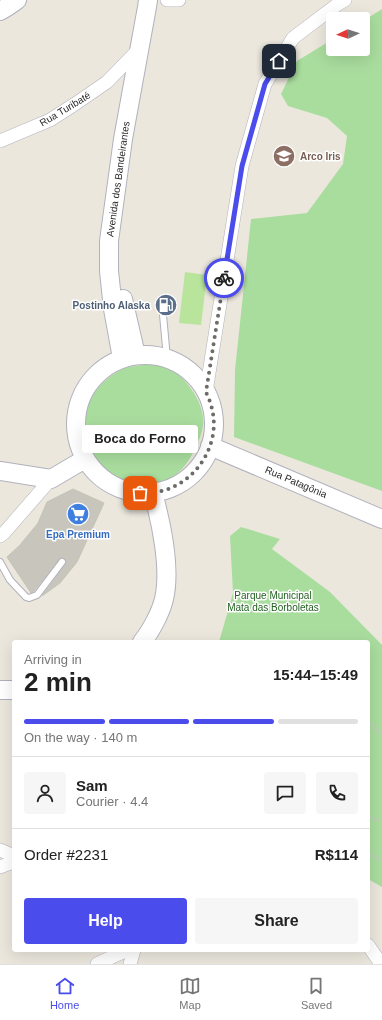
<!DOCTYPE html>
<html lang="en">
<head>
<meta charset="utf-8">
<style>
  body { margin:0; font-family:Arial,sans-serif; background:#f6f6f6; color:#222; height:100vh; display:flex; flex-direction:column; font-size:15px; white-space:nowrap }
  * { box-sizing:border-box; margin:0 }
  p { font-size:13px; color:#767676 }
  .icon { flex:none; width:22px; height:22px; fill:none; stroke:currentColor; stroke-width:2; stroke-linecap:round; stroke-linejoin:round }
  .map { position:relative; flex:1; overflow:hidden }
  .side { position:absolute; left:12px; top:640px; width:358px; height:312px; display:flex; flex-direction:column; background:#fff; border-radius:4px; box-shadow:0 4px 16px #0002 }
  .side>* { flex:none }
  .needle { width:26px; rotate:266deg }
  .controls { position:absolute; left:326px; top:12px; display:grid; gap:8px }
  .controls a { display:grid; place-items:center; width:44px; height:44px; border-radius:4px; background:#fff; box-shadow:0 4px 16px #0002; font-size:20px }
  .pin { position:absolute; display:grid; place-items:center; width:34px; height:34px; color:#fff; margin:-17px; border-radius:8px; box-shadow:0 2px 6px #0006 }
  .courier { position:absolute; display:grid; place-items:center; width:40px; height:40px; margin:-20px; border:3px solid #4a4ceb; border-radius:50%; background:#fff; color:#222; box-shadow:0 1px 5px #0007 }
  .bubble { position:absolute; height:28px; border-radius:4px; background:#fff; box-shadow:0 4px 16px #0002; font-size:13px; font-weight:800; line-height:28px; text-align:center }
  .overview em { font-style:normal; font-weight:800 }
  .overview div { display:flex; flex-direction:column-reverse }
  .overview { display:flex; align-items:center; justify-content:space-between; height:68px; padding:0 12px }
  h1 { font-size:26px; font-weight:800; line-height:30px }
  .bar { display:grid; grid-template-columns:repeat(4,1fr); gap:6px 4px; align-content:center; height:48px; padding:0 12px }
  .bar i { height:5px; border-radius:3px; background:#e0e0e0 }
  .bar .selected { background:#4a4ceb }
  .bar p { grid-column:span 4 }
  .line { display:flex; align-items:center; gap:10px; padding:0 12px; border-top:1px solid #e0e0e0 }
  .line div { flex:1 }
  .round { display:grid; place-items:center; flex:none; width:42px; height:42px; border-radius:4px; background:#f6f6f6 }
  .primary-button { display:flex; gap:8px; margin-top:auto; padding:8px 12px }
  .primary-button a { flex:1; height:46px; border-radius:4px; background:#4a4ceb; color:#fff; font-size:16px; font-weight:800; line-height:46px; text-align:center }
  .primary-button a+a { background:#f6f6f6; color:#222 }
  .dock { display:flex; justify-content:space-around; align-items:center; height:56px; border-top:1px solid #e0e0e0; background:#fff; font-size:11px; color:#767676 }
  .dock a { display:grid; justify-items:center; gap:2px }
  .dock .selected { color:#4a4ceb }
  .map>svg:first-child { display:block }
</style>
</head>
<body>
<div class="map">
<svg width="382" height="964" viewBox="0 0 382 964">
  <rect width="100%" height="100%" fill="#ebe7dd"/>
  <!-- green -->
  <path fill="#a9dd9e" d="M382 9V491L234 437 235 370 251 219 307 213 343 164 347 136 327 118 288 106 281 94 297 61 333 39V49H363V21Z
    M146 364C155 365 164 365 172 370 189 381 206 406 203 426 202 433 199 440 196 446 184 476 159 493 127 483 116 479 103 473 96 463 72 428 86 385 125 368 131 366 139 366 146 364Z
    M241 527 280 539 272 549 330 592 382 645V887L368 879V642H219L233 593 230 536Z"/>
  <!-- pitch -->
  <path fill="#b8e49b" d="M185 272 207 275 201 325 179 323Z"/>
  <!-- building -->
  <path fill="#c7c5bc" stroke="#c6c3b7" d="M73 489 104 503 77 562 60 583 42 596 66 564 65 559 60 558 34 591 31 593 7 557 20 545 38 523 47 502Z"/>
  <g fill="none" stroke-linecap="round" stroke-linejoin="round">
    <!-- lane casing -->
    <g stroke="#b1b1bd" stroke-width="8">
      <path id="lane" d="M163 315 167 358
        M0 562 10 580 26 597 29 598 37 595 62 562"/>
    </g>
    <!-- street casing -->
    <g stroke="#b1b1bd" stroke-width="14">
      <path id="street" d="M167 0H179
        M0 141 50 120 75 104 107 82 139 49
        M206 392 242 166 265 84 293 38 338 4 345 0
        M0 536 4 533 51 479
        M0 850 14 856
        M0 867 14 862
        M368 945 381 964
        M97 964 127 950
        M130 964 134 950"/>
    </g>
    <!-- secondary casing -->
    <g stroke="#b1b1bd" stroke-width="20">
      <path id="secondary" d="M0 11 7 7 17 0
        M123 299 136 355
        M76 424a69 69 0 1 1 138 0a69 69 0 1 1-138 0Z
        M122 358 113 309 109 271V241L123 139 147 7 148 0
        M210 446 382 519
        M0 471 51 479 85 459
        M142 642C151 631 161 612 164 599 171 569 161 522 153 493
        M0 690H14"/>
    </g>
    <!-- path -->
    <path stroke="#c8c8c8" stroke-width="2" stroke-dasharray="3 2" stroke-linecap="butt" d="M368 720 382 736
      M368 816 382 822
      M368 853 382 861"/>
    <!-- lane -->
    <use href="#lane" stroke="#fff" stroke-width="6"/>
    <!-- street -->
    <use href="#street" stroke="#fff" stroke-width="13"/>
    <!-- secondary -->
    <use href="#secondary" stroke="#fff" stroke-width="18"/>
  </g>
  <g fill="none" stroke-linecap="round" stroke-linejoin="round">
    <!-- done -->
    <path stroke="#6e6c69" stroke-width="4" stroke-dasharray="0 7.2" d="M140 493C151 493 163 492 173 487 201 474 220 441 212 409 211 403 208 397 206 392L224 278"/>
    <!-- route -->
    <path stroke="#4a4ceb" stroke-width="5" d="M224 278 242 166 265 84 279 61"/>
  </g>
  <!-- icons -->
  <defs>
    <g id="school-disc" transform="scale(1.15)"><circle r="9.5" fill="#8d6e63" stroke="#fff"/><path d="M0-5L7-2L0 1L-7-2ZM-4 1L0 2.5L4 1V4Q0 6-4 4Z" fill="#fff"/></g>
    <g id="fuel-disc" transform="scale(1.15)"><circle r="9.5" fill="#5c6f8a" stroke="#fff"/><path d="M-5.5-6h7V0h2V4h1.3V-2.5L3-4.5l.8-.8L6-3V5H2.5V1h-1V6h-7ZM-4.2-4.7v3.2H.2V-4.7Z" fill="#fff"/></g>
    <g id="supermarket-disc" transform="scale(1.15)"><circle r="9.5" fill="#3f7fe0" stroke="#fff"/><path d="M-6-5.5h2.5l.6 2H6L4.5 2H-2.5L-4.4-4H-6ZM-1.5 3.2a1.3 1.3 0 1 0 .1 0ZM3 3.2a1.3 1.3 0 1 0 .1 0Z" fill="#fff"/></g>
  </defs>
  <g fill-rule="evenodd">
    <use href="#school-disc" x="284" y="156"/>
    <use href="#fuel-disc" x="166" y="305"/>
    <use href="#supermarket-disc" x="78" y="514"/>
  </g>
  <g text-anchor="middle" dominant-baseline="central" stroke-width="3" stroke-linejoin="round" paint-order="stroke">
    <!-- street labels -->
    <g font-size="10" fill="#2a2a2a" stroke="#fff">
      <text transform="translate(65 109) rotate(-31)">Rua Turibaté</text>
      <text transform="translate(118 179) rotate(-82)">Avenida dos Bandeirantes</text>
      <text transform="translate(296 482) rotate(23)">Rua Patagônia</text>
    </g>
    <!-- education labels -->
    <g font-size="10" font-weight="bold" fill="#785e54" stroke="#fff" text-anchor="start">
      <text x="300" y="156">Arco Iris</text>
    </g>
    <!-- service labels -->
    <g font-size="10" font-weight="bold" fill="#4e5e75" stroke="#fff" text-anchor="end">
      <text x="150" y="305">Postinho Alaska</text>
    </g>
    <!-- shop labels -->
    <g font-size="10" font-weight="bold" fill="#366cbe" stroke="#fff">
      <text x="78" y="534">Epa Premium</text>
    </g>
    <!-- park labels -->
    <g font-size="10" fill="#226120" stroke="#fff">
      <text x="273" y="595">Parque Municipal<tspan x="273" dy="12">Mata das Borboletas</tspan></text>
    </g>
  </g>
</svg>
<div class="controls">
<a><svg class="needle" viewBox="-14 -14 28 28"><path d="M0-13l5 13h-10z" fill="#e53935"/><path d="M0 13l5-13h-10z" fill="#767676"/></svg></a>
</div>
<div class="pin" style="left:140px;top:493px;background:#ea580c"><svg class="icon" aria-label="bag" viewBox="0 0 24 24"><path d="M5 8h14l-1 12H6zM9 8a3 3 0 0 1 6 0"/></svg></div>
<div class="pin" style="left:279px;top:61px;background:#1f2937"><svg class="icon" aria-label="home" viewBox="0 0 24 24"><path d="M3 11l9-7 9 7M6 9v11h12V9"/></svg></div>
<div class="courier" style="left:224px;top:278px"><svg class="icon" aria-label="bike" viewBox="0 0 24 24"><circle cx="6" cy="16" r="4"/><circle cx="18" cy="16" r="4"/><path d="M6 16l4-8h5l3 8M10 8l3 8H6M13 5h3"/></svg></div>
<div class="bubble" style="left:82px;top:425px;width:116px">Boca do Forno</div>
<section class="side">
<div class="overview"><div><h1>2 min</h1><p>Arriving in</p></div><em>15:44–15:49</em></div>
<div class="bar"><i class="selected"></i><i class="selected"></i><i class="selected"></i><i></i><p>On the way · 140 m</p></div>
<div class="line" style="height:72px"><a class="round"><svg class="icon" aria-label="person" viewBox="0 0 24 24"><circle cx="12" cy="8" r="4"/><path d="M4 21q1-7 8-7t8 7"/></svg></a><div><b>Sam</b><p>Courier · 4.4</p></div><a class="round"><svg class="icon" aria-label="chat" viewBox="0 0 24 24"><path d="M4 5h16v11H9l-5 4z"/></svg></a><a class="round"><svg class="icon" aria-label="phone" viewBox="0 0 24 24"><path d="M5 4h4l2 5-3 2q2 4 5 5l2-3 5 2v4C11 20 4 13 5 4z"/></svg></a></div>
<div class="line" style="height:52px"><div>Order #2231</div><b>R$114</b></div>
<div class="primary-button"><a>Help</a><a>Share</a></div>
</section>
</div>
<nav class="dock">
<a class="selected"><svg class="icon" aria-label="home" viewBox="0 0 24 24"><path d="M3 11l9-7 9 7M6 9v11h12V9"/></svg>Home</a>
<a><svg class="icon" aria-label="map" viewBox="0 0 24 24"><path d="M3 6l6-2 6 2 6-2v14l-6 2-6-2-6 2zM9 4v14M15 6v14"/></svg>Map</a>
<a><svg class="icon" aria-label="saved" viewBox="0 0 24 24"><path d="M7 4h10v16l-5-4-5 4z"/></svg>Saved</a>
</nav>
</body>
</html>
